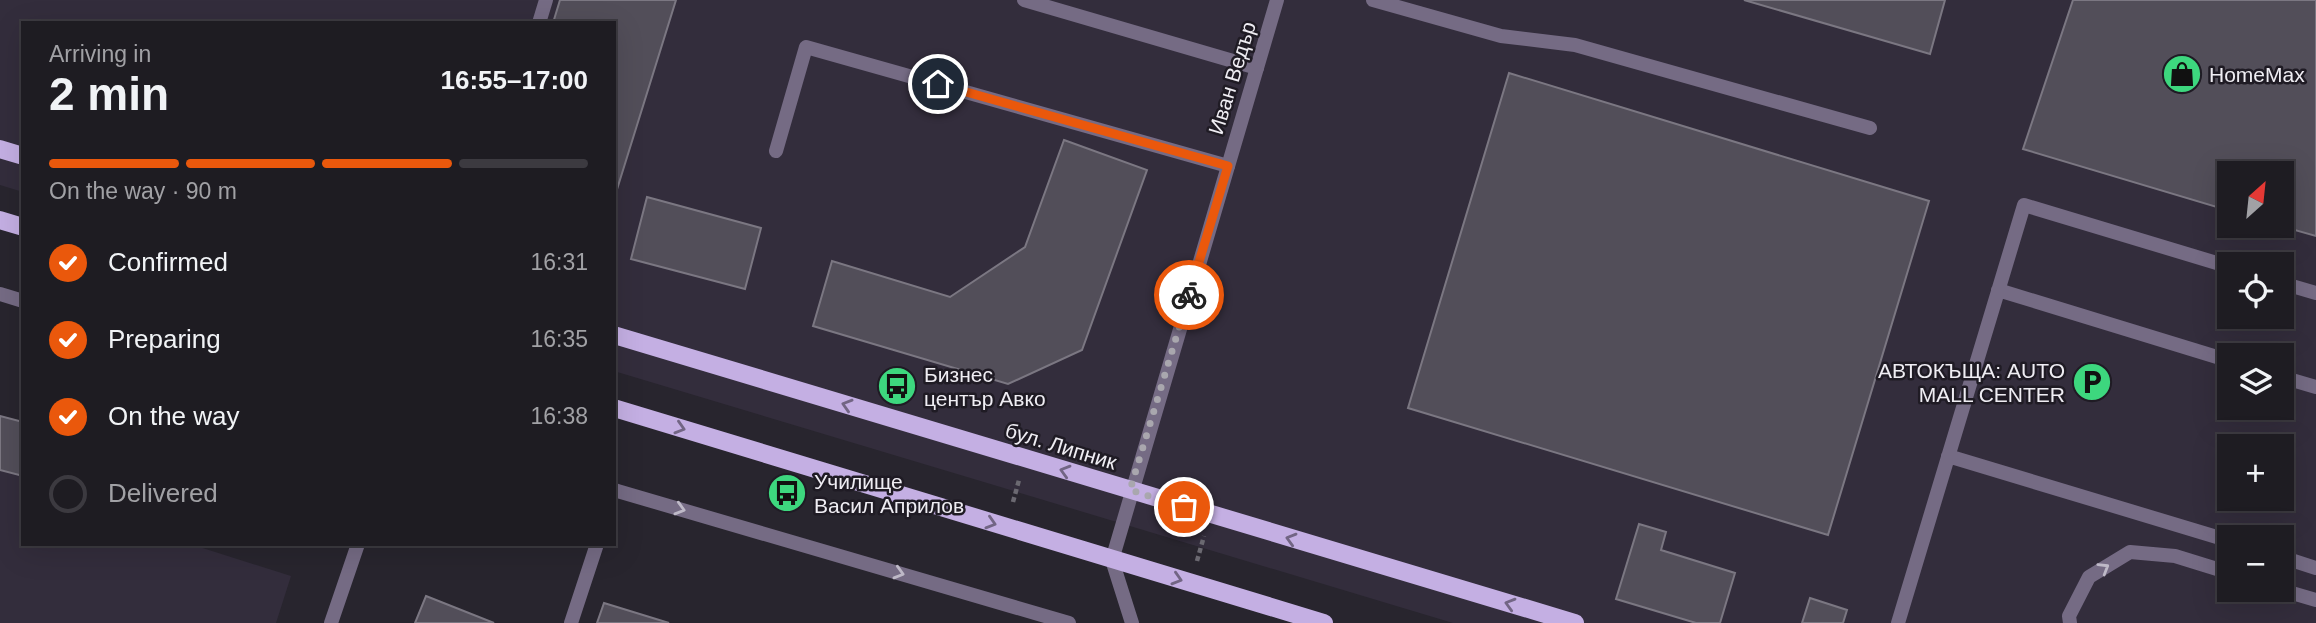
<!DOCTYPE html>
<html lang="en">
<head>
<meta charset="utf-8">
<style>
  body { margin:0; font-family:Helvetica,sans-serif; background:#26252a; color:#f1f3f6; height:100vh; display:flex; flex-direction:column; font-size:26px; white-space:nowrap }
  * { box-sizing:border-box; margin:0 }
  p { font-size:23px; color:#a1a1a5 }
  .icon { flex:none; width:38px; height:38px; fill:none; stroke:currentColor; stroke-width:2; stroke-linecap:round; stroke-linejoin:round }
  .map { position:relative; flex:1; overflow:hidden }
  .drawer { position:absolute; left:21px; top:21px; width:595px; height:525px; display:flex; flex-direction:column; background:#1e1c22; border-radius:0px; box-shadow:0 7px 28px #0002,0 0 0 2px #3c3a40 }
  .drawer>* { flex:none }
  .needle { width:46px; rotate:27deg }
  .fabs { position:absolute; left:2217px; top:161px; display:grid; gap:14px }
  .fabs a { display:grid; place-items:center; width:77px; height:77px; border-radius:0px; background:#1e1c22; box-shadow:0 7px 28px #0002,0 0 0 2px #3c3a40; font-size:35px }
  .pin { position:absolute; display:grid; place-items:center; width:60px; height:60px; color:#fff; margin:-30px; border:4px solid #fff; border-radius:50%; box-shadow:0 2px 7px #0007 }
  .courier { position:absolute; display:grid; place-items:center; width:70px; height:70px; margin:-35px; border:5px solid #ea580c; border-radius:50%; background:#fff; color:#222; box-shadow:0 2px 9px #0007 }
  .head em { font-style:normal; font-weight:800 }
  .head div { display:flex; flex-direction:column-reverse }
  .head { display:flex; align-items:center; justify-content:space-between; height:119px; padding:0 28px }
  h1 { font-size:46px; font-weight:800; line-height:52px }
  .bar { display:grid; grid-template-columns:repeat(4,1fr); gap:10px 7px; align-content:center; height:84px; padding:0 28px }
  .bar i { height:9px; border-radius:5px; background:#3c3a40 }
  .bar .current { background:#ea580c }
  .bar p { grid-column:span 4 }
  ol { padding:0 28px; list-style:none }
  li { display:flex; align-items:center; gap:21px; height:77px }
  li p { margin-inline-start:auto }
  li .icon { padding:7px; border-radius:50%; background:#ea580c; color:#fff; stroke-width:4 }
  li:last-child { color:#a1a1a5 }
  li i { width:38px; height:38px; border:4px solid #3c3a40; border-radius:50% }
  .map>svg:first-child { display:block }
</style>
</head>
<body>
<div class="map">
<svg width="2316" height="623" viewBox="0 0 2316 623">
  <rect width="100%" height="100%" fill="#28252e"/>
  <!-- built -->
  <path fill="#332d3c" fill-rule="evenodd" d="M0 0H2316V623H1453L614 371V23H23V192L0 185ZM2230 173H2282V226H2230ZM2230 264H2282V317H2230ZM2230 355H2282V408H2230ZM2230 446H2282V499H2230ZM2230 537H2282V590H2230Z
    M0 416 23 422V544H190L291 576 276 623H0Z"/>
  <!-- building -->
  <path fill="#524e59" stroke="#7b7782" stroke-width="2" d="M560 0H676L614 199V23H553Z
    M1744 0H1945L1930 54Z
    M2073 0H2316V236L2281 226 2282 173H2230V211L2023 149Z
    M1509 73 1929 201 1828 535 1408 408Z
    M1064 140 1147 170 1082 350 1008 384 813 326 832 261 950 297 1025 247Z
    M647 197 761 228 745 289 631 259Z
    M0 416 23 422V476L0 470Z
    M1639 524 1666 532 1661 550 1735 573 1720 623H1696L1616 599Z
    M426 596 494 623H415Z
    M1810 598 1847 610 1843 623H1802Z
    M604 603 669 623H597Z"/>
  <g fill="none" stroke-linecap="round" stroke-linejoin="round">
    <!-- path -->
    <path stroke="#6b6971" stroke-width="4.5" stroke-dasharray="5 3.5" stroke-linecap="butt" d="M1013 502 1019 480
      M1197 561 1204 536"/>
    <!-- service -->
    <path stroke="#756b84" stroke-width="14" d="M1024 0 1257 68
      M1373 0 1501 36 1575 45 1870 128
      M539 23 546 0
      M776 151 806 47 1228 166
      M2282 283 2316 293
      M1998 290 2230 361
      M0 294 23 301
      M2282 377 2316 387
      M1948 456 2230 541
      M614 490 1069 623
      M2282 557 2316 568
      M2282 590 2316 600
      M1898 623 2024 205 2230 267
      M2070 623 2069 616 2089 577 2130 552 2175 556 2230 573"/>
    <!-- minor -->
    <path stroke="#756b84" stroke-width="14" d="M614 492 615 490
      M1112 560 1132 623
      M331 623 358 544
      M571 623 597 544"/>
    <!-- tertiary -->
    <path stroke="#756b84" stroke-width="14" d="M1112 560 1277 0"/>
    <!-- primary -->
    <path stroke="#c4afe3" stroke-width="18" d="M0 149 23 156
      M0 220 23 227
      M614 335 1575 623
      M614 408 1324 623"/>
  </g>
  <!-- one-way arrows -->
  <defs><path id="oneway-chevron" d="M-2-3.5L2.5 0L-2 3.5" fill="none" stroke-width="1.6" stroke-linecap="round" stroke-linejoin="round" transform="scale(1.75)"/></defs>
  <g stroke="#726584">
    <use href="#oneway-chevron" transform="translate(847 405) rotate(-163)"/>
    <use href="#oneway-chevron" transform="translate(680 428) rotate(17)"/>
    <use href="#oneway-chevron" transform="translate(1065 471) rotate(-164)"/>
    <use href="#oneway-chevron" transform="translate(991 523) rotate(17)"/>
    <use href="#oneway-chevron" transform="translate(1291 539) rotate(-164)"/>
    <use href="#oneway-chevron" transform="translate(1177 579) rotate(17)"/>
    <use href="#oneway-chevron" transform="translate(1510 604) rotate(-164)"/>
  </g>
  <g stroke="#beb9c7">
    <use href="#oneway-chevron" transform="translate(680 509) rotate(16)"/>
    <use href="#oneway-chevron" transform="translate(2104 568) rotate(-31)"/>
    <use href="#oneway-chevron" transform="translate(899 573) rotate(16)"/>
  </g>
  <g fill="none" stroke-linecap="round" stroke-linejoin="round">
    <!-- done -->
    <path stroke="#a9a7ae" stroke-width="7" stroke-dasharray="0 12.6" d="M1184 507 1130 490 1189 295"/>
    <!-- route -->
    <path stroke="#ea580c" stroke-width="9" d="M938 84 1228 166 1189 295"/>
  </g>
  <!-- icons -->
  <defs>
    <g id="shop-disc" transform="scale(2.0125)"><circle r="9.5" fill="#3dd77e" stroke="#1f1b24"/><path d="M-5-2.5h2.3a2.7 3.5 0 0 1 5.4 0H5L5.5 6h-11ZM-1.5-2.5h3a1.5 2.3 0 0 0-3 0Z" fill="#111"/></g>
    <g id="parking-disc" transform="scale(2.0125)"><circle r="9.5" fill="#3dd77e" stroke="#1f1b24"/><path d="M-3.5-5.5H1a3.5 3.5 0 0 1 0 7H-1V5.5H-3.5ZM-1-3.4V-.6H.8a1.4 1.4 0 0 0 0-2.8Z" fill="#111"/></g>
    <g id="bus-disc" transform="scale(2.0125)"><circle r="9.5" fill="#3dd77e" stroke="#1f1b24"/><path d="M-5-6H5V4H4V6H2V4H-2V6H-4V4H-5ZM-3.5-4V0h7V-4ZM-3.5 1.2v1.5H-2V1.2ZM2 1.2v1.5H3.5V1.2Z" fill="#111"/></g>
  </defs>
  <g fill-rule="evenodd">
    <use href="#shop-disc" x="2182" y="74"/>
    <use href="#parking-disc" x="2092" y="382"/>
    <use href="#bus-disc" x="897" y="386"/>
    <use href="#bus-disc" x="787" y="493"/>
  </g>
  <g text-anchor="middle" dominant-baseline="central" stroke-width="5" stroke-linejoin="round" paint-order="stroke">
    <!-- poi labels -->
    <g font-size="21" fill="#efedf3" stroke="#1f1b24" text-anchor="start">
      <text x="2209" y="74">HomeMax</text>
      <text x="2065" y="370" text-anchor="end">АВТОКЪЩА: AUTO<tspan x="2065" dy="24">MALL CENTER</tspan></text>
      <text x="924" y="374">Бизнес<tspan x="924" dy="24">център Авко</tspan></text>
      <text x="814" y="481">Училище<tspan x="814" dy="24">Васил Априлов</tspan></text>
    </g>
    <!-- street labels -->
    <g font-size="21" fill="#efedf3" stroke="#1f1b24">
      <text transform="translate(1232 78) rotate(-73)">Иван Ведър</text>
      <text transform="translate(1061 446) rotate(17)">бул. Липник</text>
    </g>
  </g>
</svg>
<div class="fabs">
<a><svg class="needle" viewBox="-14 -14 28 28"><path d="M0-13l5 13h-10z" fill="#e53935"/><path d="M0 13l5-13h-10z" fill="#a1a1a5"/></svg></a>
<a><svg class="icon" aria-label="locate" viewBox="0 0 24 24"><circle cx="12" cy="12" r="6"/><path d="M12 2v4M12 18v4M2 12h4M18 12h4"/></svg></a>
<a><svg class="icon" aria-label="layers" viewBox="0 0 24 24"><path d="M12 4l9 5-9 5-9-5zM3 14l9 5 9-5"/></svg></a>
<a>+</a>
<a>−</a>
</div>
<div class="pin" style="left:1184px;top:507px;background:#ea580c"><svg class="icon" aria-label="bag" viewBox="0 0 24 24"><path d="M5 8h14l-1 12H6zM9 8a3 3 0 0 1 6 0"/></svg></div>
<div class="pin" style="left:938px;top:84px;background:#1f2937"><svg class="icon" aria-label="home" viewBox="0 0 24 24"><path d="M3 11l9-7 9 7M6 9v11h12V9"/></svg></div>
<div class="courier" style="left:1189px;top:295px"><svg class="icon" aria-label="bike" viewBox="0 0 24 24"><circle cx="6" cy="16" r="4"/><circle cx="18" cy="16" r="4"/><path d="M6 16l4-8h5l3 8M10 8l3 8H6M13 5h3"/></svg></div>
<section class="drawer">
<div class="head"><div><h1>2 min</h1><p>Arriving in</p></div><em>16:55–17:00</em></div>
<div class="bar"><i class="current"></i><i class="current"></i><i class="current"></i><i></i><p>On the way · 90 m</p></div>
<ol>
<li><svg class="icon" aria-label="check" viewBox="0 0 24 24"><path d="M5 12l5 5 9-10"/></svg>Confirmed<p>16:31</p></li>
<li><svg class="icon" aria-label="check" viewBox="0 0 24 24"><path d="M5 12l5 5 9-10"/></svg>Preparing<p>16:35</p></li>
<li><svg class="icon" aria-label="check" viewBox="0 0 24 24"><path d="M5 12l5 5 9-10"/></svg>On the way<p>16:38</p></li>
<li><i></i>Delivered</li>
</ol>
</section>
</div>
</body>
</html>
